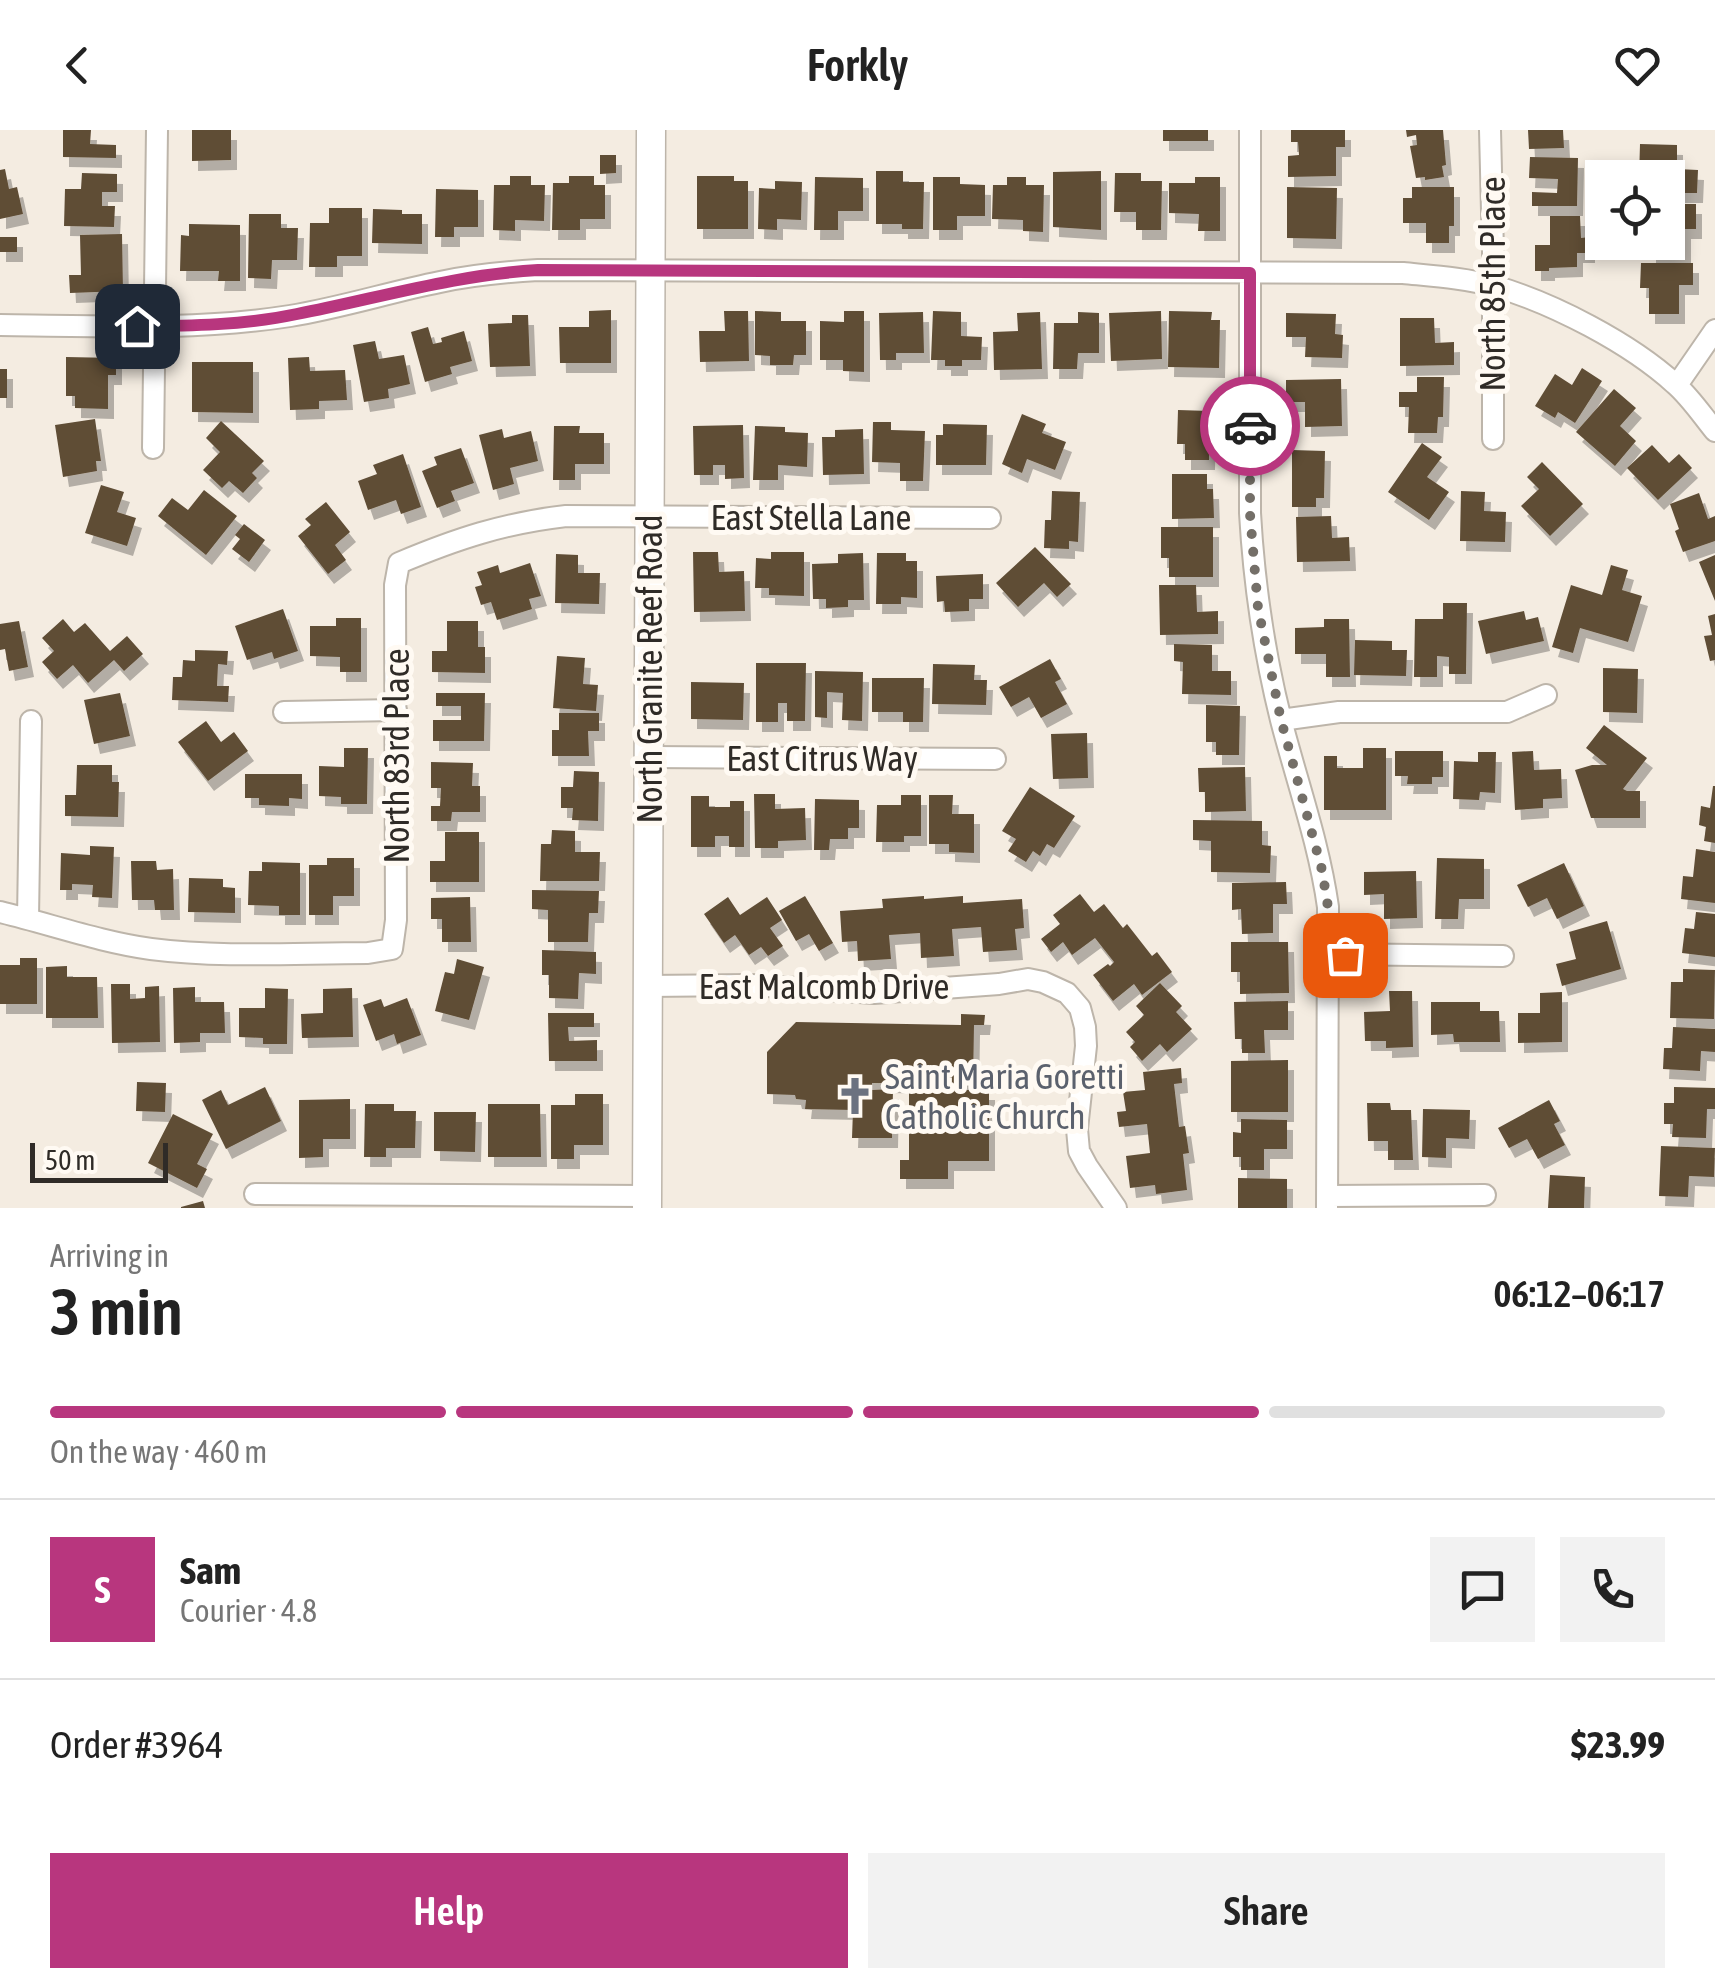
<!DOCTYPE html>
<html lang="en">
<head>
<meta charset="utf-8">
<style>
  body { margin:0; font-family:"Asap Condensed",sans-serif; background:#f2f2f2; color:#222; height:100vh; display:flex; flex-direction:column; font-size:38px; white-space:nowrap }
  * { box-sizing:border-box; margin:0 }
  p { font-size:32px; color:#767676 }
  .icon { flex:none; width:55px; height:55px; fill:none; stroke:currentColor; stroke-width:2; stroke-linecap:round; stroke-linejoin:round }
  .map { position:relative; height:1078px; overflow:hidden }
  .sheet { display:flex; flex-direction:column; background:#fff; flex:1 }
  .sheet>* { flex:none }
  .controls { position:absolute; left:1585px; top:30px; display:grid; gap:20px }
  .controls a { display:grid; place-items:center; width:100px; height:100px; border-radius:0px; background:#fff; box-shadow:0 5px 15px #0003; font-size:50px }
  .scale { position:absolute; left:30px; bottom:25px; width:138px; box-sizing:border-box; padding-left:10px; border:5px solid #2f2b27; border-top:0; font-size:28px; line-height:35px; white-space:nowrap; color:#2f2b27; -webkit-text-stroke:8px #fffaf3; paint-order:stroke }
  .pin { position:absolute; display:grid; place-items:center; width:85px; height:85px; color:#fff; margin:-42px; border-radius:20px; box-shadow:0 5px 15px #0006 }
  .courier { position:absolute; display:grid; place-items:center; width:100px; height:100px; margin:-50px; border:8px solid #b8367e; border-radius:50%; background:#fff; color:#222; box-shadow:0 2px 12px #0007 }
  .summary em { font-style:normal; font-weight:600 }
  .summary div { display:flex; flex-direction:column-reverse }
  .summary { display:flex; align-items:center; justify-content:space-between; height:170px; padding:0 50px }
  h1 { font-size:65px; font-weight:600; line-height:75px }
  .bar { display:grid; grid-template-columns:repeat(4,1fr); gap:15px 10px; align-content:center; height:120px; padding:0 50px }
  .bar i { height:12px; border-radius:8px; background:#e0e0e0 }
  .bar .active { background:#b8367e }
  .bar p { grid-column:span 4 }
  .line { display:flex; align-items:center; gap:25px; padding:0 50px; border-top:2px solid #e0e0e0 }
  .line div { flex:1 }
  .round { display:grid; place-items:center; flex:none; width:105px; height:105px; border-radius:0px; background:#f2f2f2 }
  .button { display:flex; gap:20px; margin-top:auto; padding:20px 50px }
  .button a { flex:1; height:115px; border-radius:0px; background:#b8367e; color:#fff; font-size:40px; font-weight:600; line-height:115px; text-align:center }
  .button a+a { background:#f2f2f2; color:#222 }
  header { display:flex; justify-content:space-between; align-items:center; height:130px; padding:0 50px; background:#fff; font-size:45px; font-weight:600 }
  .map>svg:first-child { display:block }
</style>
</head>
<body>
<header><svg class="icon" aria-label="back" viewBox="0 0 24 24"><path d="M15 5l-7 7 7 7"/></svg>Forkly<svg class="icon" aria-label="heart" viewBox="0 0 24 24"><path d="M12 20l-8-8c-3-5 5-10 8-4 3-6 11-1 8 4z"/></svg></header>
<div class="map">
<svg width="1715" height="1078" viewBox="0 0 1715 1078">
  <defs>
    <filter id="shadow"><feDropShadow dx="6" dy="10" stdDeviation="0" flood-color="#0004"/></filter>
  </defs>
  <rect width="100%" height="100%" fill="#f4ece1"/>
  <!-- building -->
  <path fill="#5f4d36" filter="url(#shadow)" d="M63 0H91L90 14 116 15V28L63 27Z
    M192 0H231V30L192 31Z
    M1163 0H1208V11H1163Z
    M1291 0H1345V17H1336V46L1288 47V26L1299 25 1298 12H1291Z
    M1406 0H1443L1446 35 1442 36 1444 47 1425 50V47L1416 48 1410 16 1417 15 1416 5 1407 7Z
    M1528 0H1563L1564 18 1529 19Z
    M1640 14 1677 15V39L1698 40 1697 63H1668V48H1639Z
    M600 25H616V43L600 44Z
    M1530 27 1578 28 1577 76H1532V62L1557 63 1558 49 1529 48Z
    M5 39 9 59 17 57 23 84 0 89V40Z
    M876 41H903V52H924L923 99H902V94H876Z
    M1101 41V100L1053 97V42Z
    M82 43 117 44V62H102V76H115L114 97 64 96 65 59H81Z
    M1115 43H1141V51H1162L1161 100H1136V82H1114Z
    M510 46H531V55H545L544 91 515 90V101L493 100 494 55H510Z
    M569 46H594V55H605V89H580V100H552L553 53H569Z
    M697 46H734V51H748V99H697Z
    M815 47 863 48V81H838V100H814Z
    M933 47H960V54L985 55V86H957V100H933Z
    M1007 47H1026V55H1044L1043 102 1023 101V90L992 89 993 55H1007Z
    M1195 47H1220V101H1198L1199 84 1169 83V53H1195Z
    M775 51 802 52 801 90 777 89V100L758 99 759 58 775 59Z
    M1287 57 1337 58 1336 109 1287 108Z
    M1412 57H1454V96H1449V113H1426V93H1403V68H1412Z
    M436 59 478 60V97H454V107H435Z
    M1668 74H1696V99H1685V124H1650V112H1668Z
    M329 78H362V126H337V137H309L310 93H329Z
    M373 79 402 80V84H422V114L372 113Z
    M249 84H281V98H298L297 130H272L271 149 248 148Z
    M1550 86H1580L1581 108 1589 107V123H1577V137L1549 138V141H1535V115H1550Z
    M189 94 240 95V151H218L219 141H180L181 105 189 106Z
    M122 104 123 161 70 163 69 145H81L80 105Z
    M0 107H17V122H0Z
    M1641 133H1693V155H1679V184H1649V158H1640Z
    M611 180V233H560L559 197H589V181Z
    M724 181H748L749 231 700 232 699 201H725Z
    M755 181 781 182V191H806V225H794L793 235H770V226L755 225Z
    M844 181H864V242L843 241V230H820V191L844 192Z
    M933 181 961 182V206L982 207 981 230H962V236H945V230H931Z
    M1161 181 1162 229 1111 231 1109 183Z
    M1169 181 1212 182 1211 190H1220L1219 238 1168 237Z
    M923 182 924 223H896V230H880L879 183Z
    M1040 182 1042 239 994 240 993 202 1018 201 1017 183Z
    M1078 182 1099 183V223H1078L1077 239H1053L1054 193H1078Z
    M1286 183 1336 184 1335 204 1343 205 1342 228 1305 227 1306 207H1286Z
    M512 185H528L530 236 490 237 488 194 512 193Z
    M1400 188H1434L1435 213 1454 212V235L1400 236Z
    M428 197 433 214 442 212 441 208 464 201 472 231 450 237 452 244 425 252 411 202Z
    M375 211 379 229 404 225 410 254 388 259 389 268 364 272 353 215Z
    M66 227 116 228V245H108V279L75 278V266H66Z
    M309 227 310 241 345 240 347 270 319 271V279L290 280 288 228Z
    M192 232H253V283L192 282Z
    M1582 238 1602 251 1575 293 1558 282 1555 288 1535 276 1555 244 1572 255Z
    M0 239H7V268H0Z
    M1417 247H1444L1443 287H1438L1437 303H1408L1409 277H1399V262H1417Z
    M1341 249 1342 296 1305 297V272H1286V250Z
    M1614 259 1636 278 1620 296 1636 311 1615 336 1576 302Z
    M1178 280 1210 281 1209 330H1185V314H1177Z
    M1022 284 1046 294 1042 303 1066 312 1055 340 1027 329 1022 343 1002 334Z
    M95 289 101 331H96L97 341 63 347 55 295Z
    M221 291 264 331 252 343 257 348 243 363 229 351 222 358 203 340 220 322 206 308Z
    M873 292H891V300L925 301 923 351H900V333L872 332Z
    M943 294 987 295 986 335H936V305H943Z
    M743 295 744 348 725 349V335H713V345H694L693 296Z
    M554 296H580L579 303H604V334H575V350H553Z
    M755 296 785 297V302L808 303 807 337 778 335V350H753Z
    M502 299 504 308 531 301 538 331 510 338 514 354 493 360 479 305Z
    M863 299 864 344 823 345 822 307H835V300Z
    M1422 313 1442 327 1427 347 1449 362 1429 390 1388 362Z
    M1652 315 1669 333 1679 324 1692 338 1658 370 1627 338Z
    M461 318 474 353 451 361 455 371 437 378 422 341 437 335 434 327Z
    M1292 320 1325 321 1324 368H1316V377H1292Z
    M403 324 421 377 401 384 396 370 368 380 358 351 377 344 373 335Z
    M1542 332 1583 374 1550 406 1521 376 1539 359 1527 347Z
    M1172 344H1207V359H1213L1214 388 1172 389Z
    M101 355 124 362 117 382 136 388 127 416 85 403Z
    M204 360 237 386 206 425 158 386 172 368 188 380Z
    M1052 361 1080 362 1078 412 1069 411V419L1044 418 1045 390H1051Z
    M1461 361 1485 362 1484 381 1506 382 1505 412 1460 411Z
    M1699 363 1708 389 1715 386V411L1683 422 1675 401 1679 399 1670 374Z
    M326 372 350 402 335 415 346 430 328 444 298 406 311 395 305 389Z
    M1331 386 1332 408 1349 407 1350 431 1297 432 1296 387Z
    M244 394 265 410 249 432 232 419 240 409 235 405Z
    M1161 397H1213V447H1169V428H1161Z
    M1035 417 1071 454 1057 467 1044 453 1018 477 996 453Z
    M693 422H718L719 442 744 441 745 481 694 482Z
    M771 422H804V466L769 465V458H755L756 428 771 429Z
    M863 423 864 470H848V477L826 478V469H813L812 434 838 433V424Z
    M877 423H906V431H917V468L901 467V474H876Z
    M556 424 578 425V443H600L599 474 555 473Z
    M1715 425V471L1699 432Z
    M530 433 541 466 529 469 532 479 497 490 491 472 481 475 475 457 482 455 477 442 498 435 500 443Z
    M1611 435 1628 440 1622 460 1642 466 1628 512 1580 498 1573 523 1552 517 1571 455 1602 465Z
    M983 444V469H969V481L945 482 944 471 937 472 936 446Z
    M1159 455H1196L1197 482 1218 481V504L1160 505Z
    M1443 473H1467L1466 544H1449V527L1437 526V547H1414L1415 489H1443Z
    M283 479 298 521 274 529 272 522 247 530 235 496Z
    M1524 481 1526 490 1538 487 1544 511 1486 524 1478 491Z
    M1715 484V530L1710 531 1704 506 1712 505 1708 486Z
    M336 488H361V542H340V527L310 526V496H336Z
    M63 489 74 502 85 493 110 521 127 506 143 524 124 541 114 530 88 553 73 535 57 549 42 532 54 521 42 508Z
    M1324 489H1349L1350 547H1326V524H1295V498L1324 497Z
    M19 491 28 537 9 541 5 519 0 520V494Z
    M447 491H478V517H485V543L432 542V521H447Z
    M1355 510 1392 511V520H1407L1406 546 1354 545Z
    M1174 514 1212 515V541H1231V565L1182 564 1183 532 1174 531Z
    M195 520 228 521 227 535 218 534 217 556H229L228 572 172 570 173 547H182L183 530 195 531Z
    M557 526 585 528 583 554 598 555 596 581 553 578Z
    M1050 529 1061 549 1055 552 1067 574 1041 588 1029 567 1011 577 999 557Z
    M756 533H806L805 591H787V573H778V592H756Z
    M933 534 975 535 974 550H987L986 575 932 574Z
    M1603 538 1638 539 1637 583 1603 582Z
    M815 541 863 542 862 591 842 590 843 563 827 562V588L815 587Z
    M872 548H924L923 592H903V582H872Z
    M691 552 744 553 743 590 691 589Z
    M120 563 130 606 94 614 84 570Z
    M436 563H485L484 611H433V590H461V576H436Z
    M1206 575 1240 576 1239 625H1216V612H1206Z
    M559 583H599V601H588L589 626H552V600H559Z
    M206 591 221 612 234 602 248 621 208 651 178 612Z
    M1604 595 1647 628 1623 659 1627 661H1640V688H1591L1575 640 1592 635H1607L1586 618Z
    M1087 603 1088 648 1053 649 1051 604Z
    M344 618H368L367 674H341V667L319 666V636L344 637Z
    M1363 618H1386V680H1324V626H1337V638H1363Z
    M1395 621H1443V647H1432V654H1407L1408 646H1395Z
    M1533 621 1534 640 1561 639 1562 668 1543 669V678L1515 680 1512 622Z
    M1478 622H1496L1495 663 1480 662 1479 670 1453 669 1454 631 1478 632Z
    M431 632 473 633 472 656H480V682H452L451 691H431V676H440L441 658H431Z
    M77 635H112V652H119L118 687 65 686V665H76Z
    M1245 637 1246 681 1205 682V662H1199L1198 638Z
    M574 641 599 642 598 691 572 690 573 678H561V657H573Z
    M245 644H302V669L289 668V676L259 675V668H245Z
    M1713 656H1715V713L1704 711 1706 697 1699 695 1701 676 1710 678Z
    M1030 657 1075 686 1054 718 1047 714 1040 726 1033 721 1026 732 1008 721 1016 709 1002 701Z
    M754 664H775V679L805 678 806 710 778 711V718H755Z
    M901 665H921V706H904V712H876L877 675H901Z
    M929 665H953L952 684H974V723L949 722V714H929Z
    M691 666H709V677H730V671H744V717H729V706H715V717H691Z
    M815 669 859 670V698H848V709H830L829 720H814Z
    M1193 690 1262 691V715L1271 716 1270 743 1211 742V711L1193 710Z
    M552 700 575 701V722H600L599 751H540L541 714H551Z
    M445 702H479V752H430V731H445Z
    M90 716 114 717 112 768 92 767 93 755 72 754V760H60L61 723 90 725Z
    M1696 719 1715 722V773L1681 769 1683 746 1693 747Z
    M327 728H354V766H333V785H309V735H327Z
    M1437 728 1484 729V769H1459L1458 789H1435Z
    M131 731H156L157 740 173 739 174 780H155L154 770H132Z
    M262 732 300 733V785H279V776L248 775 249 741H262Z
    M1564 733 1584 776 1557 789 1547 768 1528 777 1517 755Z
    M1416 741 1417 788 1384 789V764L1364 765V742Z
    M189 748 223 749V757L235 758V783L188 782Z
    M1286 752 1287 774H1273V803L1242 804 1241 779 1232 780V753Z
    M532 760 599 761 598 783H589L588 812H548V780L532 779Z
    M1080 764 1094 782 1104 774 1123 798 1127 794 1152 826 1157 822 1172 842 1142 865 1134 854 1113 871 1093 845 1108 834 1110 836 1114 832 1095 808 1072 825 1063 812 1051 822 1041 809 1060 794 1053 785Z
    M805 766 833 813 819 821 809 804 796 811 779 781Z
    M924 766V769L963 766V773L1022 769 1024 798 1015 799 1017 820 983 822 981 797 952 799 954 826 921 828 920 803 889 805 891 829 858 831 857 811 842 812 840 781 883 778 882 769Z
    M470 767 471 812H442V789H431V768Z
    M728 767 740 785 767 767 782 790 770 798 783 816 768 826 761 817 749 825 735 805 724 813 704 784Z
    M1696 782 1715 784V827L1682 823 1685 798 1694 799Z
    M1607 791 1621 839 1562 856 1556 834 1576 829 1569 802Z
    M1231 812H1288L1289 863 1240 864V842H1231Z
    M542 820 596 822V844L579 843 578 869 549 868V845H542Z
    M20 828H37V874H0V835H20Z
    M457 829 484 837 469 890 435 881 445 842 454 844Z
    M67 836V847H97L98 888H46V837Z
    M1683 839 1715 840 1714 889 1670 888 1671 852H1683Z
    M1160 853 1182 876 1176 882 1192 899 1167 922 1160 914 1142 931 1130 917 1135 912 1126 902 1144 885 1136 876Z
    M111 854H130V869L145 868V857L159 856 160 912 112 913Z
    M195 857V872H224L225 903H200V912L174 913 173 858Z
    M265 858 288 859 287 914H263V908L239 907V878H265Z
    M352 858 353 907 302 908 301 884 323 883V859Z
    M1389 861H1412L1413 917 1386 918V911H1365L1364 882 1390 881Z
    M1562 862V912L1518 913V883H1540V863Z
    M407 868 421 905 397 914 394 904 376 911 363 875 381 869 384 877Z
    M1288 871V900H1264L1265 923H1242V909H1235L1234 872Z
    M1431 872H1480V881H1499L1500 912H1454L1453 904 1431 905Z
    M548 883H594V897H568L569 911 597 910V931H549Z
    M961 884 985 885 984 895H974L973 954 872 953V960L893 959 892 1008H852L853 980 805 979 806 970 796 969 795 965 767 964V922L796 892 961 895Z
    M1673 897 1715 899V922L1701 921 1700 941 1663 939 1664 918H1672Z
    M1288 930V982H1231V931Z
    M1181 938 1182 953 1174 954 1179 997 1185 996 1189 1023 1183 1024 1187 1060 1156 1064 1155 1055 1130 1058 1126 1026 1150 1023 1147 994 1119 997 1117 982 1126 981 1123 962 1145 960 1143 942Z
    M137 952 166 953 165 982 136 981Z
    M265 957 281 991 226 1019 202 970 221 960 228 975Z
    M1674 957 1715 958V979H1707L1706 1008 1672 1007 1673 994H1664V973H1674Z
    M909 960H989V1031H948V1049H900V1030H909Z
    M575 964H603V1015H574V1029H551V975H575Z
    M350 969V1009H323V1027L299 1028V970Z
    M1549 970 1560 991 1554 994 1565 1015 1538 1029 1527 1009 1509 1018 1498 998Z
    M1367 973H1390L1391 980H1411L1413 1030H1388V1011H1368Z
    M365 974H394V981H416L415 1018H386V1027H364Z
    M488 974H540L541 1027H488Z
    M1423 979 1470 980 1469 1009 1446 1008V1028L1422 1027Z
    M434 982H476L475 1022 434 1021Z
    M173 984 213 1004 197 1034 207 1039 197 1058 148 1033Z
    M1241 989 1287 990V1019H1264V1040H1241V1027H1233V1002L1241 1003Z
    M1661 1016 1715 1018 1714 1047 1689 1046 1688 1067 1659 1066Z
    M1550 1045 1585 1047 1584 1078H1548Z
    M1238 1048 1287 1049V1078H1238Z
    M203 1071 205 1078H181V1077Z"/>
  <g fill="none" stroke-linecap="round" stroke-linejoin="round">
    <!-- street casing -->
    <g stroke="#bdb5aa" stroke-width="24">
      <path id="street" d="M1250 0V383C1254 453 1264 522 1281 590 1297 652 1319 713 1328 777L1327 1078
        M1490 0 1493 122V309
        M0 195C97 196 195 201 290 186 340 178 390 162 440 152 472 145 505 142 538 140L1403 143C1433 146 1465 148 1494 156 1553 173 1630 213 1675 254 1690 267 1702 285 1715 301
        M1677 255 1715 200
        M153 318 157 0
        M284 582 396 580
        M1281 590 1339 582H1507L1546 565
        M649 627 995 629
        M0 782C50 794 100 812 151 819 222 828 296 823 368 823L392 819 396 790 395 455 399 433C456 409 504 393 566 386L990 388
        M28 789 31 591
        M1328 824 1503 826
        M646 856 751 855 874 863 999 854 1028 849 1043 852 1067 863 1080 878 1085 897 1086 916 1077 999 1079 1021 1087 1036 1116 1078
        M255 1064 647 1066
        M1328 1066 1485 1065"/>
    </g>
    <!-- secondary casing -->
    <g stroke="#bdb5aa" stroke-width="31">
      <path id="secondary" d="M647 1078 651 0"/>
    </g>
    <!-- street -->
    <use href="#street" stroke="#fff" stroke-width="20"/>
    <!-- secondary -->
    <use href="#secondary" stroke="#fff" stroke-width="28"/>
  </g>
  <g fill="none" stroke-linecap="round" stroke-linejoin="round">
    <!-- done -->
    <path stroke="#746f68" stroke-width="10" stroke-dasharray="0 18" d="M1250 296V384L1258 478 1281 590 1322 740 1328 777V824L1345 825"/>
    <!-- route -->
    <path stroke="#b8367e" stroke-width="12" d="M137 196C191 196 245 195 297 184 379 168 454 145 538 140L1250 143V296"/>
  </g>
  <!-- icons -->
  <defs>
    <g id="church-bare" transform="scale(3)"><path d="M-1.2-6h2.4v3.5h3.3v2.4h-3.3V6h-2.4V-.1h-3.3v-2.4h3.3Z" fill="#6b7280" stroke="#fffaf3" stroke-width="2.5" paint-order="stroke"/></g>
  </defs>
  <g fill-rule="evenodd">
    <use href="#church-bare" x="855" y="966"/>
  </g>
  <g text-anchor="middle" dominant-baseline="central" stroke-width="10" stroke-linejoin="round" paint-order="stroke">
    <!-- street labels -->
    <g font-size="35" fill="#2f2b27" stroke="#fffaf3">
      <text transform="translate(1492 154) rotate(-90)">North 85th Place</text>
      <text x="811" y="387">East Stella Lane</text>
      <text transform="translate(649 539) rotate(-90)">North Granite Reef Road</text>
      <text transform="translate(396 626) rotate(-90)">North 83rd Place</text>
      <text x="822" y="628">East Citrus Way</text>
      <text x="824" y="856">East Malcomb Drive</text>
    </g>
    <!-- worship labels -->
    <g font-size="35" fill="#5b616d" stroke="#fffaf3" text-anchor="start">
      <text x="885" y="946">Saint Maria Goretti<tspan x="885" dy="40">Catholic Church</tspan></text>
    </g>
  </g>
</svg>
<div class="controls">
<a><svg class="icon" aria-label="locate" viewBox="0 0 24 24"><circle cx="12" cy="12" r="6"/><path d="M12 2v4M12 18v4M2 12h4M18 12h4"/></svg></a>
</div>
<div class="scale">50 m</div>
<div class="pin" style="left:1345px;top:825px;background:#ea580c"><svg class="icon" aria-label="bag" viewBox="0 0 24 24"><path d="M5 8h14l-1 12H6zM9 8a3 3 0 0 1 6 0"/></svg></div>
<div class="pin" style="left:137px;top:196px;background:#1f2937"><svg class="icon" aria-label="home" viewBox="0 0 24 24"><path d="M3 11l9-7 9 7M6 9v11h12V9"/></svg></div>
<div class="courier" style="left:1250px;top:296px"><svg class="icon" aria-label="car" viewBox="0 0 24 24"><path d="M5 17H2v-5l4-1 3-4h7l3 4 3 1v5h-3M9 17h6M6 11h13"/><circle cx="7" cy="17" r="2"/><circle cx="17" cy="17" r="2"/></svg></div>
</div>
<section class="sheet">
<div class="summary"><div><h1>3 min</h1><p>Arriving in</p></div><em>06:12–06:17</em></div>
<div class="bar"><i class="active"></i><i class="active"></i><i class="active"></i><i></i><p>On the way · 460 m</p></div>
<div class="line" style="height:180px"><b class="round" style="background:#b8367e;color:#fff">S</b><div><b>Sam</b><p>Courier · 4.8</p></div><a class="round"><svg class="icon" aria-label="chat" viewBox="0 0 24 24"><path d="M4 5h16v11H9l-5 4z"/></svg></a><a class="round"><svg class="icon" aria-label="phone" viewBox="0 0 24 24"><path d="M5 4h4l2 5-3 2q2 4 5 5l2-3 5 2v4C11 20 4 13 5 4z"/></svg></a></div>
<div class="line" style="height:130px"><div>Order #3964</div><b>$23.99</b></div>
<div class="button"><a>Help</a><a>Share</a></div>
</section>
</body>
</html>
